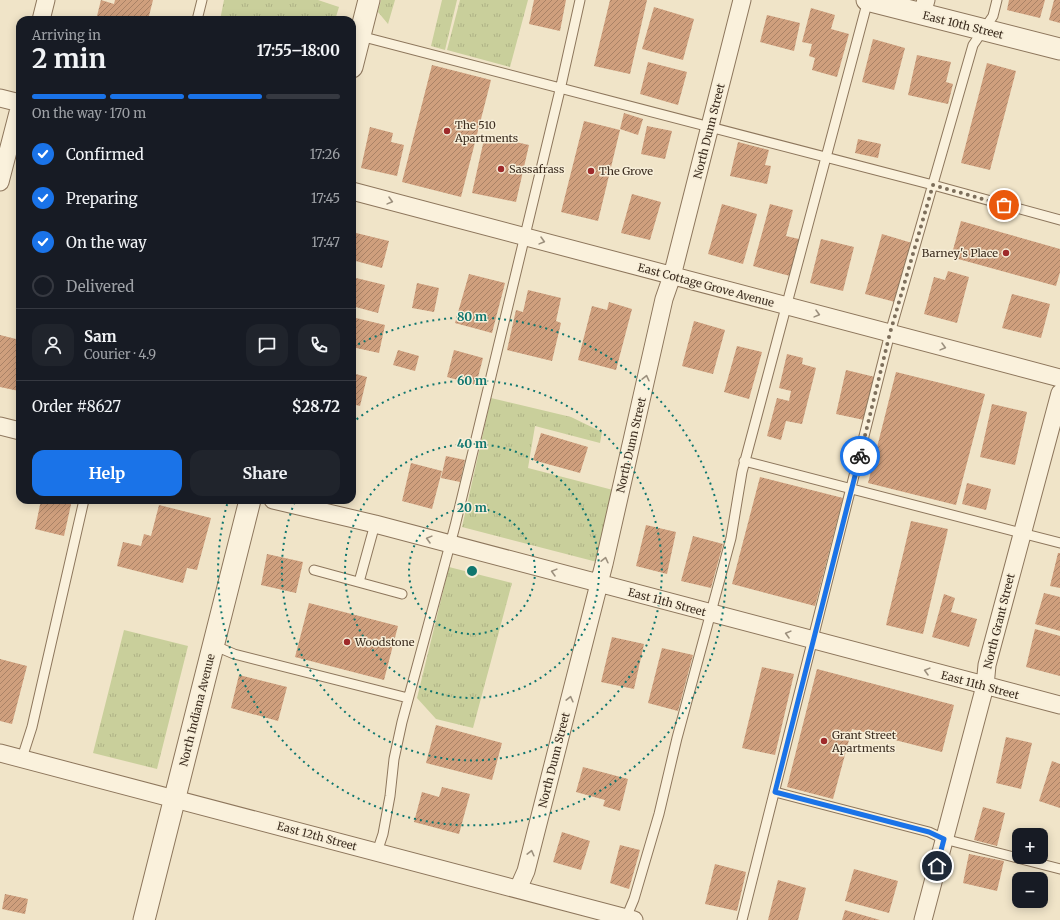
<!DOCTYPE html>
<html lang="en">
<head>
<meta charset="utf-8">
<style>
  body { margin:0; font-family:Merriweather,serif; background:#20242c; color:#f1f3f6; height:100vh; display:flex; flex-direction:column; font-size:15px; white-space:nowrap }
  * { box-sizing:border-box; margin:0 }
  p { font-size:13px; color:#9ea1a6 }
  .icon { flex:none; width:22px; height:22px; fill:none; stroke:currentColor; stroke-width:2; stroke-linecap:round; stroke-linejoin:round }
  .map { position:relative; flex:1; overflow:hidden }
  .sheet { position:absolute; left:16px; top:16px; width:340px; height:488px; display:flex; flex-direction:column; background:#171b24; border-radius:12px; box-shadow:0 2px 10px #0003 }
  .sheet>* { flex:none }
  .buttons { position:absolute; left:1012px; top:828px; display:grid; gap:8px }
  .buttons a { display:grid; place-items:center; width:36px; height:36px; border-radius:8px; background:#171b24; box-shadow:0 2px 10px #0003; font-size:20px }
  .pin { position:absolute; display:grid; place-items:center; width:34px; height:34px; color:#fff; margin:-17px; border:2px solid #fff; border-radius:50%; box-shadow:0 1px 4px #0007 }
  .courier { position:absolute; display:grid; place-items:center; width:40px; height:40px; margin:-20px; border:3px solid #1a73e8; border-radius:50%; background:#fff; color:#222; box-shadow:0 1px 5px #0007 }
  .headline em { font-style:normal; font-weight:700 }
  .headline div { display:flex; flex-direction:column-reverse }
  .headline { display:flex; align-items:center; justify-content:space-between; height:68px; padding:0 16px }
  h1 { font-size:26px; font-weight:700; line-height:30px }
  .bar { display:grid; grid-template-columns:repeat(4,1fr); gap:6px 4px; align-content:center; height:48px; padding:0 16px }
  .bar i { height:5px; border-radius:3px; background:#363941 }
  .bar .active { background:#1a73e8 }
  .bar p { grid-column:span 4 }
  .line { display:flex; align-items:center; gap:10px; padding:0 16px; border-top:1px solid #363941 }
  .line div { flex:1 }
  .round { display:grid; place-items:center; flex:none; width:42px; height:42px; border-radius:12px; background:#20242c }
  ol { padding:0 16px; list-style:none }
  li { display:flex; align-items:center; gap:12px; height:44px }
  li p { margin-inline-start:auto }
  li .icon { padding:4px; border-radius:50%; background:#1a73e8; color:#fff; stroke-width:4 }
  li:last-child { color:#9ea1a6 }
  li i { width:22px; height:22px; border:2px solid #363941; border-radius:50% }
  .cta { display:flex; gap:8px; margin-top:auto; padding:8px 16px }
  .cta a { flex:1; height:46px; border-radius:12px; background:#1a73e8; color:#fff; font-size:16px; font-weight:700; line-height:46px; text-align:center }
  .cta a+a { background:#20242c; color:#f1f3f6 }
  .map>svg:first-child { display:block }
</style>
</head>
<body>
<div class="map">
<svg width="1060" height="920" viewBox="0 0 1060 920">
  <defs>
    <pattern id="grass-tufts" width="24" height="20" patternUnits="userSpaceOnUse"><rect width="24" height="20" fill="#c9cf9b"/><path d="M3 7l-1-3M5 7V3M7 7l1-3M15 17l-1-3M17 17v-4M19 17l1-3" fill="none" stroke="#aeb285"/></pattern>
    <pattern id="building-hatch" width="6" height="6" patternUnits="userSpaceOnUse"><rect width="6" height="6" fill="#cf9f7d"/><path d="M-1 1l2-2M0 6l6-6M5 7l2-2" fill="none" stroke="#a98266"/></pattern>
  </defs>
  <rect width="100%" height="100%" fill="#f0e4c8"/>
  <!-- grass -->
  <path fill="url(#grass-tufts)" d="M224 0H318L339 7 335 20H287L272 16 270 20H220Z
    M381 0H395L388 24 378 12Z
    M442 0H457L445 50 431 46Z
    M460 0H528L510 67 447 50Z
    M491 398 571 417 602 432 600 443 535 426 528 468 613 490 597 562 462 527Z
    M449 567 512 583 473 728 436 719 417 698Z
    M124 630 188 646 157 769 93 753Z"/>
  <!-- building -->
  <path fill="url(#building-hatch)" d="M101 0 114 4 115 0H153L148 20H96Z
    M534 0H566L560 31 529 24Z
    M610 0H647L630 74 594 66Z
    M1009 0H1045L1040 18 1007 10Z
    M1054 0H1060V23L1049 20Z
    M654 7 694 19 683 60 642 49Z
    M811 8 835 15 831 29 849 34 837 77 812 70 815 58 809 56 812 44 802 42Z
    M767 15 800 23 794 51 760 42Z
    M873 39 905 48 894 90 862 82Z
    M917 55 951 62 946 82 953 84 948 104 908 95Z
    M648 62 687 72 678 105 640 94Z
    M987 63 1016 71 990 170 961 163Z
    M432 65 491 80 461 197 402 182Z
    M624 113 643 119 638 135 620 129Z
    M584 121 620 130 598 221 561 212Z
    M647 126 672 131 665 159 641 154Z
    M370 127 393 133 391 142 404 145 397 176 361 168Z
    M485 135 529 145 516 202 472 193Z
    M858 139 881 144 878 158 855 153Z
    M738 142 769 150 765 165 771 166 767 184 730 176Z
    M632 194 661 202 650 240 621 233Z
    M722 204 757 214 743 264 708 254Z
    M770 204 793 210 786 236 799 239 790 276 753 266Z
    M961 221 1060 249V272L1056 286 951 257Z
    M352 232 389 241 382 268 352 260Z
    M882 234 912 243 895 302 865 294Z
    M821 239 854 247 843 291 810 283Z
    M948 271 969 277 957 323 924 314 934 277 945 280Z
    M469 274 505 283 492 333 455 323Z
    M352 277 385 285 378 313 352 306Z
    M417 283 439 288 434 312 412 308Z
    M528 290 561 298 556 321 561 323 552 361 507 350 516 310 523 312Z
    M1012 294 1050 304 1041 338 1002 328Z
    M609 302 632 309 616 370 578 360 592 306 607 310Z
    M352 317 385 325 379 353 352 347Z
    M694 321 725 330 713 374 682 366Z
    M0 335 20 340 19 391 0 387Z
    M737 346 762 352 749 399 724 392Z
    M398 350 419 356 415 371 393 365Z
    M454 350 483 358 476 385 447 377Z
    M787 354 803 358 802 364 816 368 802 424 786 421 781 440 767 436 777 398 789 401 791 391 779 388Z
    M846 370 875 377 864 420 836 414Z
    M896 372 985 394 956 505 868 483Z
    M352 373 367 377 360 406 352 404Z
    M992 404 1027 412 1015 465 980 457Z
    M541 433 588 447 580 473 533 460Z
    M446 456 465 460 460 482 441 478Z
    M411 463 442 471 432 509 402 501Z
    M760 477 843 498 815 606 732 584Z
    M967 483 991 489 986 510 962 504Z
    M41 500H72L64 536 35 529Z
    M159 505 211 518 197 570 187 568 183 583 117 566 123 542 141 546 144 534 151 536Z
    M911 521 948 529 923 634 886 625Z
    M646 525 676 532 667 574 636 566Z
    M693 536 723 544 711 588 681 581Z
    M1058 553H1060V588L1050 586Z
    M267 554 303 562 296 593 261 585Z
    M1044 593 1060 597V631L1035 624Z
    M944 594 955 598 951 612 977 619 969 647 932 637Z
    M309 603 398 626 384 680 295 657Z
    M1035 629 1060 636V676L1026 667Z
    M612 637 644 644 634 689 601 682Z
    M662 648 693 655 678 711 648 703Z
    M0 659 27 666 12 724 0 721Z
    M762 667 794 674 775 755 742 748Z
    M817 669 954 705 942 752 852 729 833 799 787 787Z
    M239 675 287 687 278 721 231 708Z
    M436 725 502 743 492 780 426 763Z
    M1006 737 1032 743 1021 789 996 783Z
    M1052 761 1060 764V808L1039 801Z
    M583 767 628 779 620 811 603 806 605 800 576 792Z
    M442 787 470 794 459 834 414 822 422 792 439 797Z
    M983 807 1005 813 997 846 974 840Z
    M562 832 590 841 581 870 553 862Z
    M620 845 640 850 629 889 610 883Z
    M969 854 1004 861 997 891 963 883Z
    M715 864 746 872 737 911 705 904Z
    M854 869 898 881 889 913 845 901Z
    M778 880 806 888 798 920H768Z
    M5 894 28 899 25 914 2 909Z
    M845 910 880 920H842Z"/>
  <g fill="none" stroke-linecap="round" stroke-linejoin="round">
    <!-- service casing -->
    <g stroke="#8d765c" stroke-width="11">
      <path id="service" d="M197 20 202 0
        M360 36 933 185 1060 220
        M744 461 1060 543
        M314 570 402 594
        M359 582 375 524
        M213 645 234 654 408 698
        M22 758 32 727 84 500
        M775 792 929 832 944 839 1060 869
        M377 852 383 834 390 796 394 759 402 722 455 526 560 90 580 0
        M626 918 634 899 659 814 677 738 731 538 742 472 868 0
        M742 920 890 333 973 45 993 16 997 0"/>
    </g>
    <!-- minor casing -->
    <g stroke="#8d765c" stroke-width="19">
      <path id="minor" d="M922 14 926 0
        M41 20 46 0
        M0 98 20 103
        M0 182 20 105
        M352 191 1060 378
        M0 426 20 431
        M273 500 375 524 1060 705
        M0 753 634 920
        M518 889 526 871 604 564 664 299 672 276 742 0
        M923 920 985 686 987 665 1060 393"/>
    </g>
    <!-- tertiary casing -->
    <g stroke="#8d765c" stroke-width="23">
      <path id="tertiary" d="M867 0 1060 49
        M352 67 369 0
        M144 920 250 500"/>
    </g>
    <!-- service -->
    <use href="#service" stroke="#faf1dc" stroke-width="9"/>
    <!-- minor -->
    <use href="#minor" stroke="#faf1dc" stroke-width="17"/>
    <!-- tertiary -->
    <use href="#tertiary" stroke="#faf1dc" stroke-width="21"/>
  </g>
  <!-- one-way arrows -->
  <defs><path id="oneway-chevron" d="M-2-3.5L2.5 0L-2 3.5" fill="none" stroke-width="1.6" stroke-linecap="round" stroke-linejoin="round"/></defs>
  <g stroke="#9c907e">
    <use href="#oneway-chevron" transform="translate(390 201) rotate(15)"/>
    <use href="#oneway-chevron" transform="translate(542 241) rotate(15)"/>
    <use href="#oneway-chevron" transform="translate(817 314) rotate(15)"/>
    <use href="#oneway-chevron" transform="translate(943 347) rotate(15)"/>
    <use href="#oneway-chevron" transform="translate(646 378) rotate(-77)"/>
    <use href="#oneway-chevron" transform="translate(429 539) rotate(-165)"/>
    <use href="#oneway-chevron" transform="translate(605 560) rotate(-77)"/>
    <use href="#oneway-chevron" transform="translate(554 572) rotate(-165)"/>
    <use href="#oneway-chevron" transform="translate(788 634) rotate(-165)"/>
    <use href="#oneway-chevron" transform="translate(927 671) rotate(-165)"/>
    <use href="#oneway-chevron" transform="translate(570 699) rotate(-76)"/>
    <use href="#oneway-chevron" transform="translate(531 853) rotate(-76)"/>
  </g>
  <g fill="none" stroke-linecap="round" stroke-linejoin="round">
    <!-- done -->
    <path stroke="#7c6e5b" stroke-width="4" stroke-dasharray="0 7.2" d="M860 456 890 333 933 185 1004 205"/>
    <!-- route -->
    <path stroke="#1a73e8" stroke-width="5" d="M860 456 775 792 929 832 944 839 937 866"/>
  </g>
  <!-- distance rings -->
  <g fill="none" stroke="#0f766e" stroke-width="2" stroke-dasharray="2 4">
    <circle cx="472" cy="571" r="63"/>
    <circle cx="472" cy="571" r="127"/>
    <path d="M352 423A190 190 0 1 1 295 501"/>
    <path d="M353 347A254 254 0 1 1 228 501"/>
  </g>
  <!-- markers -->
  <g fill="#9e2a2b" stroke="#f7eed8" stroke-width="1.5">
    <circle cx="447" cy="131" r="4"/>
    <circle cx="501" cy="169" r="4"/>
    <circle cx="591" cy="171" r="4"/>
    <circle cx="1006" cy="253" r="4"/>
    <circle cx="347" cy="642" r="4"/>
    <circle cx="824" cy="741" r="4"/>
  </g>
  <g text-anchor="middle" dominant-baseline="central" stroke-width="3" stroke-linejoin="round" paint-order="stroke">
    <!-- street labels -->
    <g font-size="11" fill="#3d2e20" stroke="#f7eed8">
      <text transform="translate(963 25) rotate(14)">East 10th Street</text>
      <text transform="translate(709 131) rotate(-76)">North Dunn Street</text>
      <text transform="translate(706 285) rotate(15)">East Cottage Grove Avenue</text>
      <text transform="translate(631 445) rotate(-77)">North Dunn Street</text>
      <text transform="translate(667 602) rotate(15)">East 11th Street</text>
      <text transform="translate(999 621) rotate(-76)">North Grant Street</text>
      <text transform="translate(980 685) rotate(15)">East 11th Street</text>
      <text transform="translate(197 710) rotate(-76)">North Indiana Avenue</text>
      <text transform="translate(554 760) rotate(-76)">North Dunn Street</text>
      <text transform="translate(317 836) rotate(15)">East 12th Street</text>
    </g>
    <!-- poi labels -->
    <g font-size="11" fill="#3d2e20" stroke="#f7eed8" text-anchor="start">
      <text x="455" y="125">The 510<tspan x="455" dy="13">Apartments</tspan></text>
      <text x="509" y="169">Sassafrass</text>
      <text x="599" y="171">The Grove</text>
      <text x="998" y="253" text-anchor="end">Barney's Place</text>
      <text x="355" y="642">Woodstone</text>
      <text x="832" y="735">Grant Street<tspan x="832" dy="13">Apartments</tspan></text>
    </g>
  </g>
  <circle cx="472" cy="571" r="6" fill="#0f766e" stroke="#f7eed8" stroke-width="2"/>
  <g font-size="12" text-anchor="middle" font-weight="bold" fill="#0f766e" stroke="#f7eed8" stroke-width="3" stroke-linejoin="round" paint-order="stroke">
    <text x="472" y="321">80 m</text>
    <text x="472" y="385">60 m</text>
    <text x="472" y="448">40 m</text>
    <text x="472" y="512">20 m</text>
  </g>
</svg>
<div class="buttons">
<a>+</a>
<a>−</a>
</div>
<div class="pin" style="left:1004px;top:205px;background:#ea580c"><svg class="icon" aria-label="bag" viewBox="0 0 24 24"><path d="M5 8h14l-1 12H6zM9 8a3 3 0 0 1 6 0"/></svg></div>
<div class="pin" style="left:937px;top:866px;background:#1f2937"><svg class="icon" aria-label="home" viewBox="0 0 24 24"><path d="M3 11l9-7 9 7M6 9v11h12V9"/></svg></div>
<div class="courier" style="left:860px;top:456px"><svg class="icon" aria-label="bike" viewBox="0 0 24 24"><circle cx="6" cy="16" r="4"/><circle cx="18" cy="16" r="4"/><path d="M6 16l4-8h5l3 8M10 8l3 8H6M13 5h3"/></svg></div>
<section class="sheet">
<div class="headline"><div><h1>2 min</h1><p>Arriving in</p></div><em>17:55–18:00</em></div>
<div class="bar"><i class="active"></i><i class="active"></i><i class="active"></i><i></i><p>On the way · 170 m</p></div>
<ol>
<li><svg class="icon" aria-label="check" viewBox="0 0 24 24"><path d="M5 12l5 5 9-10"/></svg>Confirmed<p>17:26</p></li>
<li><svg class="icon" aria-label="check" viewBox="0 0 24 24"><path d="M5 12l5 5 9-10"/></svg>Preparing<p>17:45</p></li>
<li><svg class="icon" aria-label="check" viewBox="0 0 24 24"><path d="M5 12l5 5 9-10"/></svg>On the way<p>17:47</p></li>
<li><i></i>Delivered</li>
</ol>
<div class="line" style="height:72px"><a class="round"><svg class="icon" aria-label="person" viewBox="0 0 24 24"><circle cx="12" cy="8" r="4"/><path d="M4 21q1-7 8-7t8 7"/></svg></a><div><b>Sam</b><p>Courier · 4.9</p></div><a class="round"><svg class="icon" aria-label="chat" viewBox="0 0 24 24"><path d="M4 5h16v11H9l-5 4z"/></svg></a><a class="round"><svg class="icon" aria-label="phone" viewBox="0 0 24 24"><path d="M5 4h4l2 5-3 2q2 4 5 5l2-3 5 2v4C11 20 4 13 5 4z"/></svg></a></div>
<div class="line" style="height:52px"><div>Order #8627</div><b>$28.72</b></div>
<div class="cta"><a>Help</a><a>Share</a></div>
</section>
</div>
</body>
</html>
